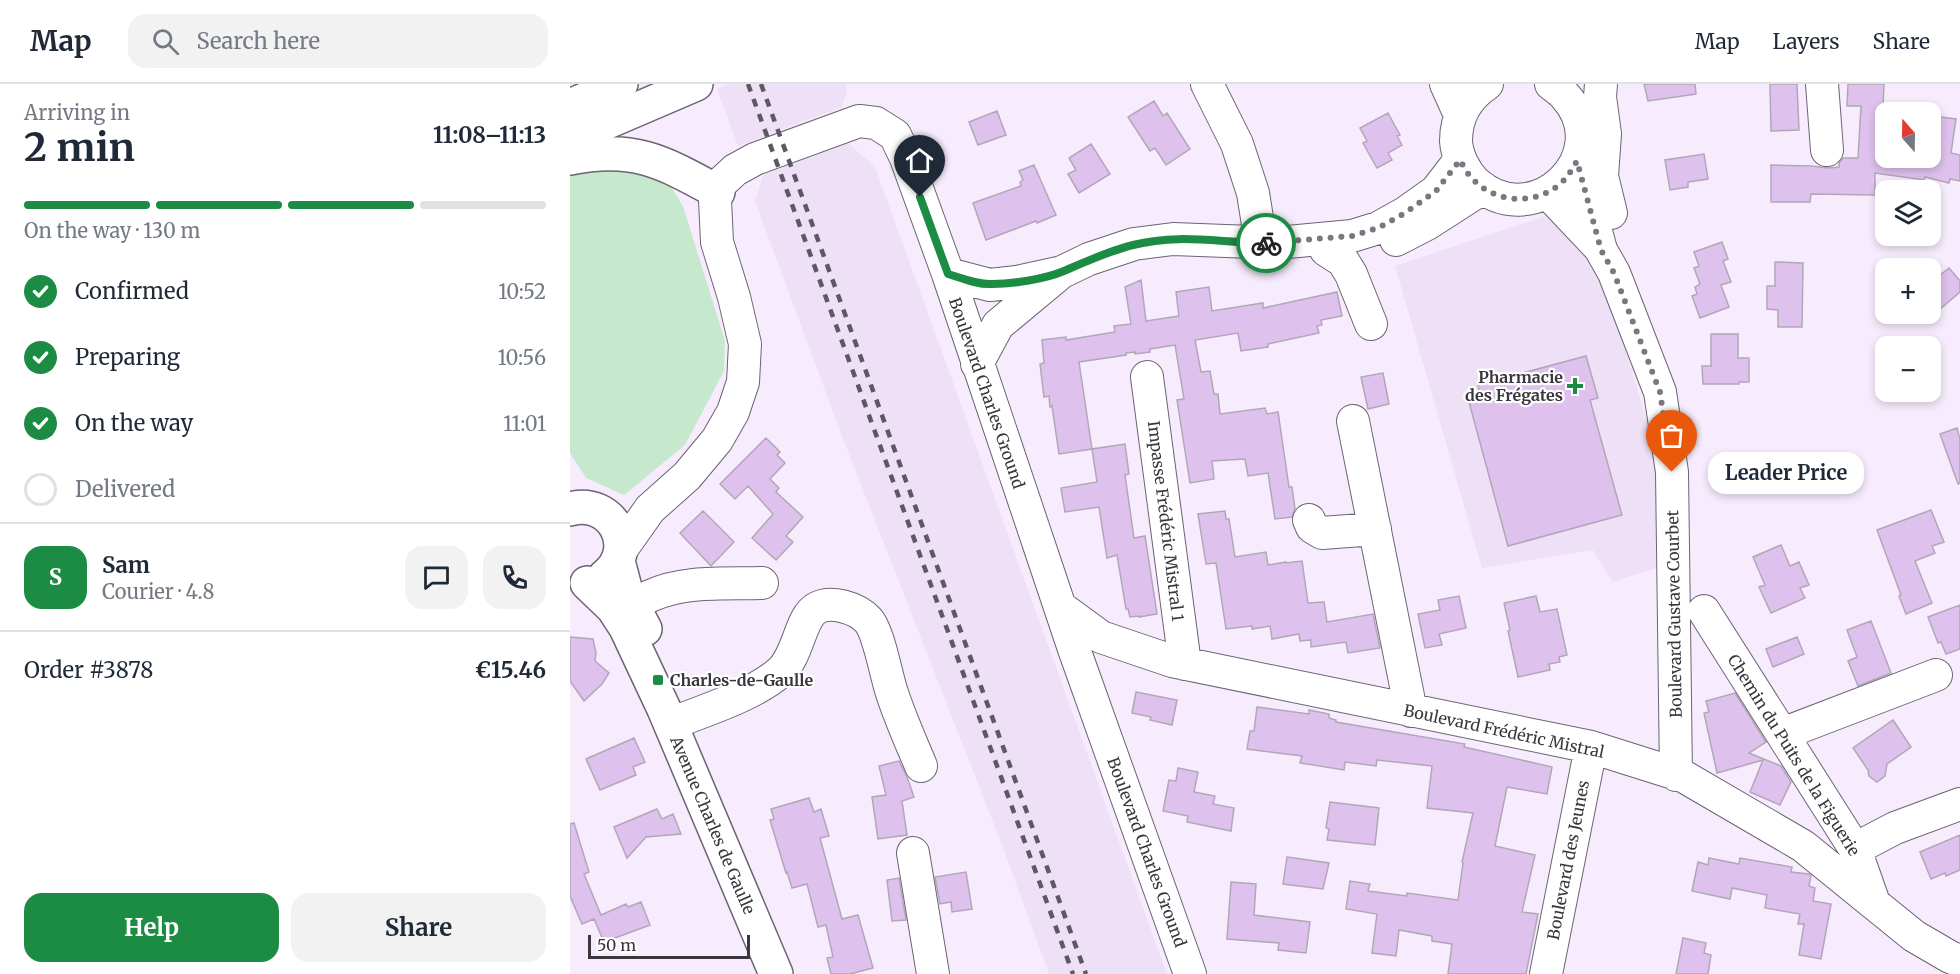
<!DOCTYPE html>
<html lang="en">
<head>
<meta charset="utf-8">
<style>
  body { margin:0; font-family:Merriweather,serif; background:#f2f2f3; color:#1f2937; height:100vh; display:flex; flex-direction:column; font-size:22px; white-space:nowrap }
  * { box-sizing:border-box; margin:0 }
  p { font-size:20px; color:#747a83 }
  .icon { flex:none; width:33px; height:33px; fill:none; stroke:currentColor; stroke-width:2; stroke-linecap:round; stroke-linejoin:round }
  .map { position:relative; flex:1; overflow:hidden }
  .details { display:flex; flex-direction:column; background:#fff; width:570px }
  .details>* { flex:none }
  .needle { width:39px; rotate:340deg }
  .buttons { position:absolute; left:1305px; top:18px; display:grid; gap:12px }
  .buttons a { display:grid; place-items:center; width:66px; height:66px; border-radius:12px; background:#fff; box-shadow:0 3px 9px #0003; font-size:30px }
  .scale { position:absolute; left:18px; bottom:15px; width:162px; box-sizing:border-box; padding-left:6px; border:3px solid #3a363d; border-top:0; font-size:16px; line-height:21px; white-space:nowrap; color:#3a363d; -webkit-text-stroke:4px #fff; paint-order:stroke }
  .pin { position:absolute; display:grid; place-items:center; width:51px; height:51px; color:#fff; margin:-62px -26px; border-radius:50% 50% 50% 0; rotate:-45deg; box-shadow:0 0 6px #0007 }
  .pin .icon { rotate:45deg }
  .courier { position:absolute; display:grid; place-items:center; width:60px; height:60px; margin:-30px; border:4px solid #1c8b44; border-radius:50%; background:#fff; color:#222; box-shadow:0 2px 8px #0007 }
  .bubble { position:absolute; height:42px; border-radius:18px; background:#fff; box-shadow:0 3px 9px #0003; font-size:20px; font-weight:700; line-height:42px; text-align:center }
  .overview em { font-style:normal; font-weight:700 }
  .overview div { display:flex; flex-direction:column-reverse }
  .overview { display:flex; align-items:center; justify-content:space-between; height:102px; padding:0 24px }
  h1 { font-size:39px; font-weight:700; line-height:45px }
  .bar { display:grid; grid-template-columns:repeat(4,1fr); gap:9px 6px; align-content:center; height:72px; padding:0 24px }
  .bar i { height:8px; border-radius:4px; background:#e0e1e3 }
  .bar .selected { background:#1c8b44 }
  .bar p { grid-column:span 4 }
  .line { display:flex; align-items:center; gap:15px; padding:0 24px; border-top:2px solid #e0e1e3 }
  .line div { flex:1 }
  .round { display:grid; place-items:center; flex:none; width:63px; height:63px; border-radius:18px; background:#f2f2f3 }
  ol { padding:0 24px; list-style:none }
  li { display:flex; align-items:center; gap:18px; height:66px }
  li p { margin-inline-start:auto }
  li .icon { padding:6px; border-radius:50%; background:#1c8b44; color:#fff; stroke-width:4 }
  li:last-child { color:#747a83 }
  li i { width:33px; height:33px; border:3px solid #e0e1e3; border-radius:50% }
  .cta { display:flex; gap:12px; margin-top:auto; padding:12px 24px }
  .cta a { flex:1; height:69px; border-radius:18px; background:#1c8b44; color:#fff; font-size:24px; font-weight:700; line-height:69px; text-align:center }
  .cta a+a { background:#f2f2f3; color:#1f2937 }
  header { display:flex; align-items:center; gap:36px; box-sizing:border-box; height:84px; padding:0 30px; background:#fff; border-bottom:2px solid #e0e1e3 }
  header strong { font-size:28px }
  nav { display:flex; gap:33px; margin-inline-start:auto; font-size:21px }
  .search { width:420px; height:54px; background:#f2f2f3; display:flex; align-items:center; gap:15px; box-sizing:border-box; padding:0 21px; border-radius:18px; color:#747a83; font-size:22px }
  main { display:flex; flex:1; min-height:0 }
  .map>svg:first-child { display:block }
</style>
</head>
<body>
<header>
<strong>Map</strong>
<div class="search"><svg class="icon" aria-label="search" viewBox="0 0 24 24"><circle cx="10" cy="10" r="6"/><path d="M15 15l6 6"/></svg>Search here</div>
<nav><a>Map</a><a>Layers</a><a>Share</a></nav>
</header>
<main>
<section class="details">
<div class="overview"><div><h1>2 min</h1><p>Arriving in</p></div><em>11:08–11:13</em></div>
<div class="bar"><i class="selected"></i><i class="selected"></i><i class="selected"></i><i></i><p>On the way · 130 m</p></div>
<ol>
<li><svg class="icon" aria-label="check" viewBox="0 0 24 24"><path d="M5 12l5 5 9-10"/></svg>Confirmed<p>10:52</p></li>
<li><svg class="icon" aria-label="check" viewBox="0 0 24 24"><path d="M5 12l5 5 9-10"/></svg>Preparing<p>10:56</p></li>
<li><svg class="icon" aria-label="check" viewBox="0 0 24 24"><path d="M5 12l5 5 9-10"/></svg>On the way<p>11:01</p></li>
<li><i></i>Delivered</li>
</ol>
<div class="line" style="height:108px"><b class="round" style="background:#1c8b44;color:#fff">S</b><div><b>Sam</b><p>Courier · 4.8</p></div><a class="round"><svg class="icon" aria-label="chat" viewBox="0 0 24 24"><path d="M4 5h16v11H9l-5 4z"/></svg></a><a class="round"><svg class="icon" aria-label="phone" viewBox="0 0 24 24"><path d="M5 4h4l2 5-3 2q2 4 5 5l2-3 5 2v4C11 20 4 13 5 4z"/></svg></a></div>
<div class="line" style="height:78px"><div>Order #3878</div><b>€15.46</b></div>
<div class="cta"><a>Help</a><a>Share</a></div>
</section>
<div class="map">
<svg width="1390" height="890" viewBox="0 0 1390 890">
  <rect width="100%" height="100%" fill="#f7ecfd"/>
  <!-- built -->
  <path fill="#eee0f7" d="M159 0H275L277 6 272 23 168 62 147 5Z
    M276 57 305 83 597 890H479L432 761 270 347 185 117 194 88Z
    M994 126 1030 183 1088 373 1086 484 1042 498 1023 466 912 484 825 182Z"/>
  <!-- green -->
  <path fill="#c6e8cc" d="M12 79 95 93 113 122 155 257 154 287 115 361 54 411 16 394 0 369V82Z"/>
  <!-- building -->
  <path fill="#dec1ed" stroke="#b1a7b7" stroke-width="1.5" d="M1074 0H1125L1126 10 1078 17Z
    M1200 0H1227L1229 46 1201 47Z
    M1278 0H1314L1313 23H1316V74H1360V51L1363 32 1386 35 1381 69 1390 71V97L1380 95 1379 99 1355 93 1354 96 1305 89V111L1241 110 1240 118H1201V81L1241 82 1259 84 1269 83V79L1273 74H1288L1291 22H1277Z
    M584 17 593 32 597 29 620 65 596 81 585 64 580 67 558 33Z
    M427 27 436 51 408 61 399 38Z
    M818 29 830 51 827 52 832 61 818 69 822 76 807 84 793 59 797 57 790 44Z
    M521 60 540 90 509 109 498 90 506 86 499 74Z
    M1134 70 1138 95 1118 98V103L1100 106 1095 76Z
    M464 81 486 131 467 139 466 137 416 156 403 119 451 102 450 98 453 96 449 87Z
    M1152 158 1158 175 1153 177 1161 198 1151 201 1159 223 1130 234 1122 212 1127 210 1125 203 1130 200 1124 184 1129 182 1124 168Z
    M1205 178 1233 179 1232 243H1208V226L1197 225V202H1205Z
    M1379 184 1390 197V208L1369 226 1360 216V199Z
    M571 196 576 237 609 232 606 208 639 203 642 227 693 219V224L767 208 772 232 751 236 752 241 747 242 749 249 698 260V263L671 267 668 249 625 256 631 288 640 287 644 310H648L650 330 695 324 697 330 708 328 719 403H722L725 425 722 433 705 435 698 389 678 392 675 375 642 377 644 395 620 399 607 316 614 315 605 261 580 265V268L565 270V268L556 269V271L509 278 522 365 489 370 482 322 480 323 479 312 474 313 470 280 474 279 472 256 496 253V256L545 248 544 242 561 240 555 203Z
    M1141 250H1168V274H1179V298H1169V300H1133L1132 282H1141Z
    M1016 272 1028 314 1020 316 1052 431 938 462 899 318 911 315 908 301Z
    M813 289 819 320 798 325 791 293Z
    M1387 344 1390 355V399L1388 400 1370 350Z
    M196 354 210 368 207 371 215 379 200 395 209 404 206 408 233 433 216 452 223 458 206 476 182 454 203 430 178 402 165 415 150 400Z
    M555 360 559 390 555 391 564 454 575 452 587 530 569 533V532L560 533 558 525H556L547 471 537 474 529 423 495 428 491 404 527 398 522 365Z
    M1361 426 1374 458 1362 462 1365 469 1345 477 1362 519 1336 530 1329 512 1331 511 1307 446Z
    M133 427 164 458 141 482 110 449Z
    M655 427 656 435H659L665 473 696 468 698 481 716 478V479L732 477 738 519 754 518 757 538 803 530 810 564 778 569 776 558 741 563V556L730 557 729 550 702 555 700 542 682 545V542L656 545 646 479 636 480 628 430Z
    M1211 461 1220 482 1229 478 1239 501 1230 504 1235 514 1201 529 1189 503 1195 501 1183 473Z
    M889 512 896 544 869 550 872 561 855 564 848 530 870 526 868 516Z
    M966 512 970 528 987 525 997 571 989 573 990 578 979 580 980 586 948 593 938 547 940 546 934 519Z
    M1390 521V565L1376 570 1371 558 1368 559 1358 533Z
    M1301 537 1321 589 1288 602 1278 577 1287 573 1277 546Z
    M0 553 23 555 26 569 25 577 39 589 32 600 14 617 0 597Z
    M1227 553 1234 570 1203 583 1196 565Z
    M566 608 607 616 602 641 580 636 581 633 562 629Z
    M1165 609 1196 658 1179 669 1211 682 1221 698 1210 721 1180 708 1193 676 1147 689 1134 629 1139 628 1136 617Z
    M687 623 739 630V626L759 630V634L766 636V638L895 660 894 663 982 683 977 710 937 703 925 762 965 771 952 828 968 830 956 890H878L882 860 862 857V852L829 846 826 872 802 869 807 830 776 825 780 797 800 800 798 807 837 812V809L888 816 893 779 892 778 903 729 857 724 862 682 807 676 806 682 775 678 774 686 730 679 732 672 677 665 680 647H684Z
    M1323 636 1341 663 1317 680 1315 692 1307 698 1299 692 1298 686 1283 664Z
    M64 654 75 678 63 683 66 691 30 706 16 675Z
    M329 677 337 693 344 713 332 717 337 751 308 755 302 713 316 711 309 682Z
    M608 684 628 688 624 708 645 712 643 720 664 724 661 747 617 738 618 732 593 727 599 696 606 697Z
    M239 714 244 728 251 725 259 752 250 754 272 835 288 831 303 884 280 890H261L257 874 263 873 256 841 248 843 237 800 222 804 217 788 216 789 200 736 204 735 201 725Z
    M760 718 809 724 805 761 757 756 759 745 756 744Z
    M87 725 92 735 103 730 111 750 76 753 57 774 44 743Z
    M4 739 19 788 14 790 31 831 56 820 58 823 71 818 80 841 34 858 24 835 12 840 0 812V740Z
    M1390 751V786L1376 792 1375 789 1361 795 1350 768Z
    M717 773 759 779 753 805 713 800Z
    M1139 774 1169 780 1170 774 1222 783 1221 788 1239 790 1241 792 1239 802 1245 804 1243 817 1261 820 1251 875 1229 871 1234 840H1228L1230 830 1195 824 1197 811 1162 804 1160 815 1122 807 1128 778 1138 781Z
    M396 788 402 825 382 828 381 818 370 820 365 793Z
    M329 794 336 836 322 837 317 796Z
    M661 798 686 800 684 831 740 838 736 869 708 866 709 859 657 855Z
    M1113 854 1136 859 1134 869 1141 871 1138 890H1106Z"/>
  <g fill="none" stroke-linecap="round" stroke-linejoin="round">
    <!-- minor casing -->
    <g stroke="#6d6372" stroke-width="34">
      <path id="minor" d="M637 0 667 60 683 109 691 159
        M876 0 890 31
        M917 0C897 13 886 33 886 57 887 72 895 88 905 98 964 152 1048 70 995 12 991 7 986 4 981 0
        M1031 0 1030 13 1035 50 1032 92 1041 129
        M1252 0 1257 66
        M1007 77 1031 166 1044 189 1090 308 1102 388 1106 691
        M978 109 1029 163
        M826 156 857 140 913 104
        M756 166 773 177 781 190 801 240
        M378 190 420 201 447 198 492 188 519 175 564 160 603 155 707 159 782 152 808 144 835 129 866 107 890 76
        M407 280 428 241 487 192
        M577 293 615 580
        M783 337 841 627
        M739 436 742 443 752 449 805 445
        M51 466 80 425 117 392 147 356 163 328 173 298 175 260 164 213 147 158 145 116 151 99 165 86 185 75 289 37 306 39 325 51 336 74 378 190 504 565 620 890
        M490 523 531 553 602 577 1021 663 1113 692 1233 762 1344 852 1380 873 1390 877
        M1134 527 1285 765 1304 819
        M48 531C59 525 69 517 80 512 114 496 156 500 192 499
        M100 640C133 627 185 611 211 587 229 570 230 533 247 524 261 516 287 524 298 536 309 548 316 592 322 609 330 634 341 658 351 682
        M1212 650 1366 591
        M1285 765 1325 744 1390 720
        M343 769 363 890
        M976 890 1021 663"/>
    </g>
    <!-- major casing -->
    <g stroke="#6d6372" stroke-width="36">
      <path id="major" d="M0 22 51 0
        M0 54 126 0
        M0 74C64 61 93 78 148 108
        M0 425C42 413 70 465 35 492
        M48 477 57 511 75 545
        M17 499 43 524 56 544 94 625 206 890"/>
    </g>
    <!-- minor -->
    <use href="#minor" stroke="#fff" stroke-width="32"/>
    <!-- major -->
    <use href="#major" stroke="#fff" stroke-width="33"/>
    <!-- rail -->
    <path stroke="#5d5861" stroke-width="4.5" stroke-dasharray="8 8" stroke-linecap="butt" d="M178 0 503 890
      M191 0 516 890"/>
  </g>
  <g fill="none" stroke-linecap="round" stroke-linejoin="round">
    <!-- done -->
    <path stroke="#7c7680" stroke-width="6" stroke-dasharray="0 10.8" d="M696 159 782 152 808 144 835 129 866 107 890 76C893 81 896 88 900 92 922 119 965 123 991 99 998 93 1002 85 1007 77L1031 166 1044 189 1090 308 1102 388"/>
    <!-- route -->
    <path stroke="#1c8b44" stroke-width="8" d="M350 113 378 190C391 194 408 201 422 200 443 200 475 195 494 187 517 177 539 167 563 161 610 149 650 159 696 159"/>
  </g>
  <!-- markers -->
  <g fill="#1c8b44" stroke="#fff" stroke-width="2">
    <path d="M1002 293h6v6h6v6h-6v6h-6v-6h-6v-6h6z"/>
    <rect x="82" y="590" width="12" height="12" rx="3"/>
  </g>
  <g text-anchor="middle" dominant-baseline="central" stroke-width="4.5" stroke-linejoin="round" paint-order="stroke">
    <!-- poi labels -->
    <g font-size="16" font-weight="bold" fill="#3a363d" stroke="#fff" text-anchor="end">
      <text x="993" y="293">Pharmacie<tspan x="993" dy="18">des Frégates</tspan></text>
      <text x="100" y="596" text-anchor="start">Charles-de-Gaulle</text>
    </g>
    <!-- street labels -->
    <g font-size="16" fill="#3a363d" stroke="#fff">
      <text transform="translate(417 309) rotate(71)">Boulevard Charles Ground</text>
      <text transform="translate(596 437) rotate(83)">Impasse Frédéric Mistral 1</text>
      <text transform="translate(1104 530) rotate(-91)">Boulevard Gustave Courbet</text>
      <text transform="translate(934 647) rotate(12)">Boulevard Frédéric Mistral</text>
      <text transform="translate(1224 671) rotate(58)">Chemin du Puits de la Figuerie</text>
      <text transform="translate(143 741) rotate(67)">Avenue Charles de Gaulle</text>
      <text transform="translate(577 768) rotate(70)">Boulevard Charles Ground</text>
      <text transform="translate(998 776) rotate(-79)">Boulevard des Jeunes</text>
    </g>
  </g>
</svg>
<div class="buttons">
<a><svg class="needle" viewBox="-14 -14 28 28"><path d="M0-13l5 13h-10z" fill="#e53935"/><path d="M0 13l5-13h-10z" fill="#747a83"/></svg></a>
<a><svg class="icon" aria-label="layers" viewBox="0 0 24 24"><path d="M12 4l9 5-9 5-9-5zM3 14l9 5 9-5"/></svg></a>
<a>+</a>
<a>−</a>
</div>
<div class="scale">50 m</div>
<div class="pin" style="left:1102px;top:388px;background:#ea580c"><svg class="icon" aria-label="bag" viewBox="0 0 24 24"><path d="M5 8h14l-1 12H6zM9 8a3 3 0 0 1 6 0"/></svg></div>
<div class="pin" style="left:350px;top:113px;background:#1f2937"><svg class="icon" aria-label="home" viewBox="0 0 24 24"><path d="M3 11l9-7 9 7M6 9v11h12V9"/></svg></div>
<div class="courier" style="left:696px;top:159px"><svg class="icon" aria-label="bike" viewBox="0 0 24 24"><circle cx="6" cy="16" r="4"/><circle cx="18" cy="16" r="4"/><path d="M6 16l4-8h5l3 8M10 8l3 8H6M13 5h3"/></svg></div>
<div class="bubble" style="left:1138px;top:368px;width:156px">Leader Price</div>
</div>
</main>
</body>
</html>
